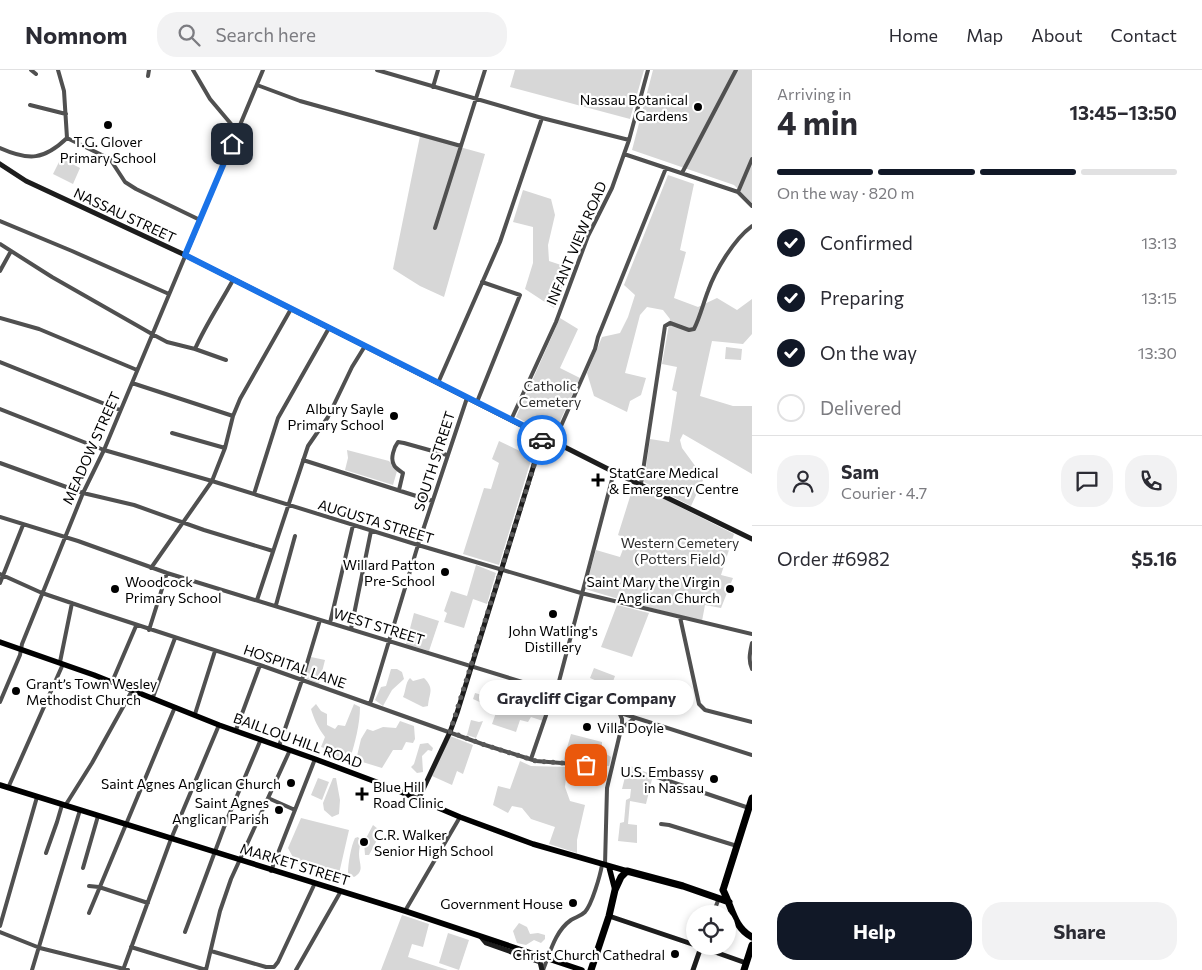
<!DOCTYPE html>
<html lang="en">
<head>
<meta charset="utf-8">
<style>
  body { margin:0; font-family:Commissioner,sans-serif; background:#f2f2f3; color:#2b2b33; height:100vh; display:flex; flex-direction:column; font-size:19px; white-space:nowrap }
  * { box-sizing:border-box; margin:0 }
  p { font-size:16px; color:#7c7c81 }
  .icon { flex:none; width:28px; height:28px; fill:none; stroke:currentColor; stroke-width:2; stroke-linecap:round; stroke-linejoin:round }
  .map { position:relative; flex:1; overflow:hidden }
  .sheet { display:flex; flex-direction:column; background:#fff; width:450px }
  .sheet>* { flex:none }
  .buttons { position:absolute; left:686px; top:835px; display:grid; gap:10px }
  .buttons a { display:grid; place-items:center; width:50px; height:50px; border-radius:50%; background:#fff; box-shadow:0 2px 8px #0003; font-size:25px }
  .pin { position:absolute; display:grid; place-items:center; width:42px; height:42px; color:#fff; margin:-21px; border-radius:10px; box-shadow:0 2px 8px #0006 }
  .courier { position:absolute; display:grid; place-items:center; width:50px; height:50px; margin:-25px; border:4px solid #1a73e8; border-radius:50%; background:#fff; color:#222; box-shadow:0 1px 6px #0007 }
  .bubble { position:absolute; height:35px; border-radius:18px; background:#fff; box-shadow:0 2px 8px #0003; font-size:16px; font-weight:700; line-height:35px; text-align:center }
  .head em { font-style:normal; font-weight:700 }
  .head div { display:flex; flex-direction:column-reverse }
  .head { display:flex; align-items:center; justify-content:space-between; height:85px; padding:0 25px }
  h1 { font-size:32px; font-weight:700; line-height:38px }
  .bar { display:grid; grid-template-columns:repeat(4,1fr); gap:8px 5px; align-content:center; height:60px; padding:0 25px }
  .bar i { height:6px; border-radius:4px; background:#e1e1e2 }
  .bar .active { background:#111827 }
  .bar p { grid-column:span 4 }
  .line { display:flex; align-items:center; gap:12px; padding:0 25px; border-top:1px solid #e1e1e2 }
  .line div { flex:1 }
  .round { display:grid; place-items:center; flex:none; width:52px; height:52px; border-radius:20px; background:#f2f2f3 }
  ol { padding:0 25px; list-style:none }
  li { display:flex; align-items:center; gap:15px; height:55px }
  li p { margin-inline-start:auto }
  li .icon { padding:5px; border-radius:50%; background:#111827; color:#fff; stroke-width:4 }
  li:last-child { color:#7c7c81 }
  li i { width:28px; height:28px; border:2px solid #e1e1e2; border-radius:50% }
  .action { display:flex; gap:10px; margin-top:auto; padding:10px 25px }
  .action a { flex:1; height:58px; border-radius:20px; background:#111827; color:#fff; font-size:20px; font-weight:700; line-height:58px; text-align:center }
  .action a+a { background:#f2f2f3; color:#2b2b33 }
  header { display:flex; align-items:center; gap:30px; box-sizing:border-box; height:70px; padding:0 25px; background:#fff; border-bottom:1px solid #e1e1e2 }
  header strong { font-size:24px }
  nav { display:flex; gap:28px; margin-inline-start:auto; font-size:18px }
  .search { width:350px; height:45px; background:#f2f2f3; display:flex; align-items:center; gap:12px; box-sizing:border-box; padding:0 18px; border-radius:20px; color:#7c7c81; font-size:19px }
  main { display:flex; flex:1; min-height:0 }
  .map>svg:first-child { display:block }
</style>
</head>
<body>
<header>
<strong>Nomnom</strong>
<div class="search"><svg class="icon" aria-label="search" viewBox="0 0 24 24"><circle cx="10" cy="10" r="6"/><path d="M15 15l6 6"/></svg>Search here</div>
<nav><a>Home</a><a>Map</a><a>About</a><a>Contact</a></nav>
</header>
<main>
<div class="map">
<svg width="752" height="900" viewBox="0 0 752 900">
  <rect width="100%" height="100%" fill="#fff"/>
  <!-- green -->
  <path fill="#d7d7d7" d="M515 0H644L630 49 510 17Z
    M653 0H752V133L734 115 632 80Z
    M420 66 485 84 444 227 420 216 393 199Z
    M61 88 80 98 73 114 53 104Z
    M668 105 694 114 680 180 686 182 674 228 698 237 717 228 737 240 752 229V264L743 274 712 271 700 326 733 336H752V404L683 364 680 370 682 378 704 408 691 436 644 412 650 369 669 372 677 322 672 320 677 297 662 294 670 249 663 240 647 237 640 245 625 303 646 308 641 325 630 331 627 342 594 326 587 303 602 267 620 263 628 247 635 225 624 215Z
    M523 120 551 129 555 145 548 175 549 191 570 198 554 238 525 219 533 193V157L513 152Z
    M560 248 578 259 560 298 580 308 554 364 549 365 516 347Z
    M726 277 742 279 741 290 725 289Z
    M499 371 532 387 499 495 463 484 484 418 491 419 499 393 492 389Z
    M347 380 389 391 397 401 393 415 345 400 348 388Z
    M634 414 734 464 721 505 733 508 721 538 705 535 702 551 632 533 585 519 596 480 620 487 627 469 618 465Z
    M476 495 496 503 487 534 473 529 464 558 444 552 447 543 444 541 451 521 467 526Z
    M617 535 649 543 632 587 601 577Z
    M414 543 439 551 429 581 406 574Z
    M311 587 325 590 319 614 307 609 305 605Z
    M594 598 615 606 611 617 590 608Z
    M391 599H397L402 602 404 609 392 620 383 636 375 630 381 617 386 616Z
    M410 608 413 611 424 608C435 619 429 623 428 636L423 637 403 627C406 621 405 613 410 608Z
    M506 610 552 624 543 651 531 647 528 652 520 650 516 662 492 654 498 637 487 632 486 635 473 629 475 623 501 630Z
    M316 634 321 641 327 644V655L335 659 338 655 345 656 354 634 360 637C360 654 355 673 350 689L341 691 330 687 327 679 321 677 325 667C318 658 314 649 311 639Z
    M471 650 479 652 483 651 476 668 467 665Z
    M400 651 414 656 415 669 413 673 406 672 402 680H393L382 698 356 690 361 669 367 659 373 661 383 657 396 658Z
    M571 664 602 672V678L599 679 600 683 603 682 611 687 609 696 563 692Z
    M450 666 473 675 463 704 457 701 452 715 432 706Z
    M428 673 433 678 432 681 428 680 422 686 423 702 417 703 411 697 414 694 420 674Z
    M520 691 531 696 567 697 565 717 570 731 585 735 577 770V783L549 774 555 757 531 749 522 738 512 736 508 743 493 735 498 716 510 719Z
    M628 695 653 705 646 734 630 731 628 754 637 755V773L618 771 620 753 624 752 626 730 630 728 631 719H622Z
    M318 708 329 712 322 730 311 725Z
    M333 708H336L340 730 339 744 332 747 324 740 323 733Z
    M301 748 349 760 338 808 296 793 288 778Z
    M373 755 378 759 376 763 378 768 369 785H365L364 772Z
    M358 767 361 771C360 775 359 780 359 784 359 794 365 801 354 807L348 803C348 794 351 776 355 768Z
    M402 845 429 854 423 877 412 874 408 887 448 900H381Z
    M519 853 527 857 530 864 538 863 545 865V869L541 873 534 870 526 875 517 873 513 861Z
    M448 863 469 870 459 900 439 893Z"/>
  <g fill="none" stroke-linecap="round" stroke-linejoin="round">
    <!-- street -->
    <path stroke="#505050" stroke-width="4" d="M31 0 36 4
      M58 0 64 21 67 68
      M193 0 210 29 237 61
      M377 0 542 48 629 70
      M148 6 149 0
      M257 15 300 31 461 76
      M433 17 438 0
      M30 35 66 44
      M67 68 110 89 125 112 136 119 200 150
      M0 78C29 91 44 90 67 68
      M624 84 738 122 752 136
      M682 103 736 0
      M738 122 752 89
      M0 151 72 181 169 224
      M435 158 485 0
      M0 174 52 207 152 264 167 272 195 279 226 290
      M0 201 11 181
      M0 248 39 259 137 300
      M195 279C206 254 220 234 233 210
      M0 292 120 340
      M132 313 233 346
      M438 313 500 172 542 48
      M477 332 520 225 482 212
      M0 339 104 380 212 411 418 475 581 523 752 564
      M511 350 556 252 588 166 612 118 629 70 648 0
      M172 363 225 378
      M546 367 555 364 561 356 595 279 598 267 666 98
      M303 390 432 431
      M0 393 83 423 134 435 204 460 273 481
      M641 414 665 256 670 253 689 260 694 259C700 247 703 234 708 221 715 201 734 169 752 156
      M399 420 403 403C400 401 395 398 394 395 390 389 394 377 398 372L404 373 447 385
      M254 424 278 348 329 258
      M0 447 78 471 167 503 555 622 752 685
      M151 498 212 411 225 378 233 346 240 329 291 239
      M0 504 42 523 98 542 260 595 485 675 536 691 586 695
      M0 513 23 455
      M257 530 308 376 328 347 352 297 365 276
      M276 535 295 466
      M680 547 699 634 705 640 752 652
      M330 553 353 455
      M351 559 371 461
      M149 560 167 503
      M752 573C750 582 748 590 752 599
      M60 592 72 533
      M112 612 136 556
      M153 627 175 568
      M0 632 20 585 22 574 83 423 104 380 263 0
      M370 634 418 475 467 328
      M195 644 215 581
      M622 658 635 648
      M236 660 260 595
      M279 676 302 610 320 550
      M531 689 553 625 557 619 614 402
      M654 706 749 738
      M8 718 63 594
      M268 728 295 740
      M65 736 92 693 133 619
      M661 754 669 755 737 776
      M46 783 57 752 62 735
      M605 795 607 718 622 655V649L619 642
      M83 798 98 746
      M271 801 315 689
      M89 816 99 817 148 833
      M405 841 460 747
      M89 843 175 637
      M713 844 719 828
      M0 856 37 727
      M0 862 40 878 128 900
      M185 862 226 752 261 669
      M131 877 206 900
      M211 881 266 897H274L278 892 315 813
      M32 900 80 740
      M123 900 171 769 219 655
      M206 900 220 841 231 809 290 680
      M296 900 341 821
      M543 900C550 883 555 861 571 850 576 847 581 846 585 842 592 834 600 806 602 795"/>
    <!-- secondary -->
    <path stroke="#1d1d1d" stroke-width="5" d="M0 94 26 111 185 185 614 402 752 469
      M418 730 450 662 457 643 541 372 546 367
      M609 846 695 875
      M481 867 486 873 540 892 542 900
      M698 876 746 893
      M693 900 701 877"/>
    <!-- primary -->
    <path stroke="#000" stroke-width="5.5" d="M0 572 94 605 219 655 315 689 387 716 460 747 533 774 627 801
      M0 715 405 841 582 900
      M609 797 615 820"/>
    <!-- highway -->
    <path stroke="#000" stroke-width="7" d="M723 820 752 728
      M723 820C732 837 734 858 752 867
      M591 900 609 846 615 820 621 807 627 801 683 816 729 832
      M744 900 752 875"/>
  </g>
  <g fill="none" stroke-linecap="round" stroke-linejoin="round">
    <!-- done -->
    <path stroke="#595959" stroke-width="5" stroke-dasharray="0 9" d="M542 370 450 662 485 675 536 691 586 695"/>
    <!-- route -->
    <path stroke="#1a73e8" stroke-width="6" d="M232 74 185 185 546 367 542 370"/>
  </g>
  <!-- markers -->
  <g fill="#000" stroke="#fff" stroke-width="2">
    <circle cx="698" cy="37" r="5"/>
    <circle cx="108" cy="55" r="5"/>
    <circle cx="394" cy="346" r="5"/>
    <path d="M595.5 402.5h5v5h5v5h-5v5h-5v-5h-5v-5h5z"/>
    <circle cx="445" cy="502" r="5"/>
    <circle cx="115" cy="519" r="5"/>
    <circle cx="730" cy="519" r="5"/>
    <circle cx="553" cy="544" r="5"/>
    <circle cx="16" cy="621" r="5"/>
    <circle cx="587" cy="657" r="5"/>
    <circle cx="714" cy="709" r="5"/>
    <circle cx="291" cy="713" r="5"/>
    <path d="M359.5 716.5h5v5h5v5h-5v5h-5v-5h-5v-5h5z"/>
    <circle cx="279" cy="740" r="5"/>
    <circle cx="364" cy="772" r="5"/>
    <circle cx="573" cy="833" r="5"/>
    <circle cx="675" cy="884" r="5"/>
  </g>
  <g text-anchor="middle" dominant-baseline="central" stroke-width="4.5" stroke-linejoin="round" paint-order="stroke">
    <!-- poi labels -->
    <g font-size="14" fill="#000" stroke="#fff" text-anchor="end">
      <text x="688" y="29">Nassau Botanical<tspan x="688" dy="16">Gardens</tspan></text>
      <text x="108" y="71" text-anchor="middle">T.G. Glover<tspan x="108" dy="16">Primary School</tspan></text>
      <text x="384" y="338">Albury Sayle<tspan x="384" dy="16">Primary School</tspan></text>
      <text x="609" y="402" text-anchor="start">StatCare Medical<tspan x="609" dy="16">&amp; Emergency Centre</tspan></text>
      <text x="435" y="494">Willard Patton<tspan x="435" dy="16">Pre-School</tspan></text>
      <text x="125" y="511" text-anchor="start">Woodcock<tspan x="125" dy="16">Primary School</tspan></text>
      <text x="720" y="511">Saint Mary the Virgin<tspan x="720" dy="16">Anglican Church</tspan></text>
      <text x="553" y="560" text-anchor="middle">John Watling's<tspan x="553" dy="16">Distillery</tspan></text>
      <text x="26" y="613" text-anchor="start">Grant’s Town Wesley<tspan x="26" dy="16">Methodist Church</tspan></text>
      <text x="597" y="657" text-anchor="start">Villa Doyle</text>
      <text x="704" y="701">U.S. Embassy<tspan x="704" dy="16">in Nassau</tspan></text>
      <text x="281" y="713">Saint Agnes Anglican Church</text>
      <text x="373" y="716" text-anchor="start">Blue Hill<tspan x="373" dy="16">Road Clinic</tspan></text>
      <text x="269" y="732">Saint Agnes<tspan x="269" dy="16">Anglican Parish</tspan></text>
      <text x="374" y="764" text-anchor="start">C.R. Walker<tspan x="374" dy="16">Senior High School</tspan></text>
      <text x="563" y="833">Government House</text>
      <text x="665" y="884">Christ Church Cathedral</text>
    </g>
    <!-- street labels -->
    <g font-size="14" fill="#000" stroke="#fff">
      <text transform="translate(125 145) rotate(25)">NASSAU STREET</text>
      <text transform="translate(576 173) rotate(-67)">INFANT VIEW ROAD</text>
      <text transform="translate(91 378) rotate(-66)">MEADOW STREET</text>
      <text transform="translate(434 391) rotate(-72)">SOUTH STREET</text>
      <text transform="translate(376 451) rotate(17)">AUGUSTA STREET</text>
      <text transform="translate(379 556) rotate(17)">WEST STREET</text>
      <text transform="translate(295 596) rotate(19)">HOSPITAL LANE</text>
      <text transform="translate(298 670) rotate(20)">BAILLOU HILL ROAD</text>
      <text transform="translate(295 794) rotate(17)">MARKET STREET</text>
    </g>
    <!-- park labels -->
    <g font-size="14" fill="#2e2e2e" stroke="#fff">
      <text x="550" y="315">Catholic<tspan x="550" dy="16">Cemetery</tspan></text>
      <text x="680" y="472">Western Cemetery<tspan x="680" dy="16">(Potters Field)</tspan></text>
    </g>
  </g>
</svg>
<div class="buttons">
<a><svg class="icon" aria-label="locate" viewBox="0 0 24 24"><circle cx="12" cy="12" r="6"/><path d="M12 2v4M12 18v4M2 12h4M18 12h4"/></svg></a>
</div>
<div class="pin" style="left:586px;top:695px;background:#ea580c"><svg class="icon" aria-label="bag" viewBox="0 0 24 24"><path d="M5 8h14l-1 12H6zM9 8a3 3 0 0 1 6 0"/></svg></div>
<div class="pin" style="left:232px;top:74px;background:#1f2937"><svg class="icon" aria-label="home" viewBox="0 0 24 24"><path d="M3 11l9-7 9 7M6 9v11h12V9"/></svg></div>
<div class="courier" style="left:542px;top:370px"><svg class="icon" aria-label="car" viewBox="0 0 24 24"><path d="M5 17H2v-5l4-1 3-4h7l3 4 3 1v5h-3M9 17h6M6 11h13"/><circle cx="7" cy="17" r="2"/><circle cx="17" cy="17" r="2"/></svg></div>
<div class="bubble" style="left:479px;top:610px;width:215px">Graycliff Cigar Company</div>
</div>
<section class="sheet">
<div class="head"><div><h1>4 min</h1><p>Arriving in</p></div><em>13:45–13:50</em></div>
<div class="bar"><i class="active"></i><i class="active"></i><i class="active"></i><i></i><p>On the way · 820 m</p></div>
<ol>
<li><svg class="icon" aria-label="check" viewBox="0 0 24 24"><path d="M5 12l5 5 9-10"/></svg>Confirmed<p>13:13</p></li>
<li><svg class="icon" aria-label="check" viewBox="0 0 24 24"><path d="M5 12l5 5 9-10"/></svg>Preparing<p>13:15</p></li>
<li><svg class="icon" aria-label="check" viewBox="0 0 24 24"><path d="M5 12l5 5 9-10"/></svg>On the way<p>13:30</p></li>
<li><i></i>Delivered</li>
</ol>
<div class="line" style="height:90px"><a class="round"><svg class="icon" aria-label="person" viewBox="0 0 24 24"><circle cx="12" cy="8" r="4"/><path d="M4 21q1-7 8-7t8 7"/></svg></a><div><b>Sam</b><p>Courier · 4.7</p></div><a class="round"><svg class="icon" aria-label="chat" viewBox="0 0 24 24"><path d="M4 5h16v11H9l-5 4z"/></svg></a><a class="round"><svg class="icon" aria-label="phone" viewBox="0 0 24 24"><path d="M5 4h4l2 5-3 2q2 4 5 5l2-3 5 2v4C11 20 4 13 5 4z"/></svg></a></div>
<div class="line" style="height:65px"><div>Order #6982</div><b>$5.16</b></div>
<div class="action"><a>Help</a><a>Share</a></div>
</section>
</main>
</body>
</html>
